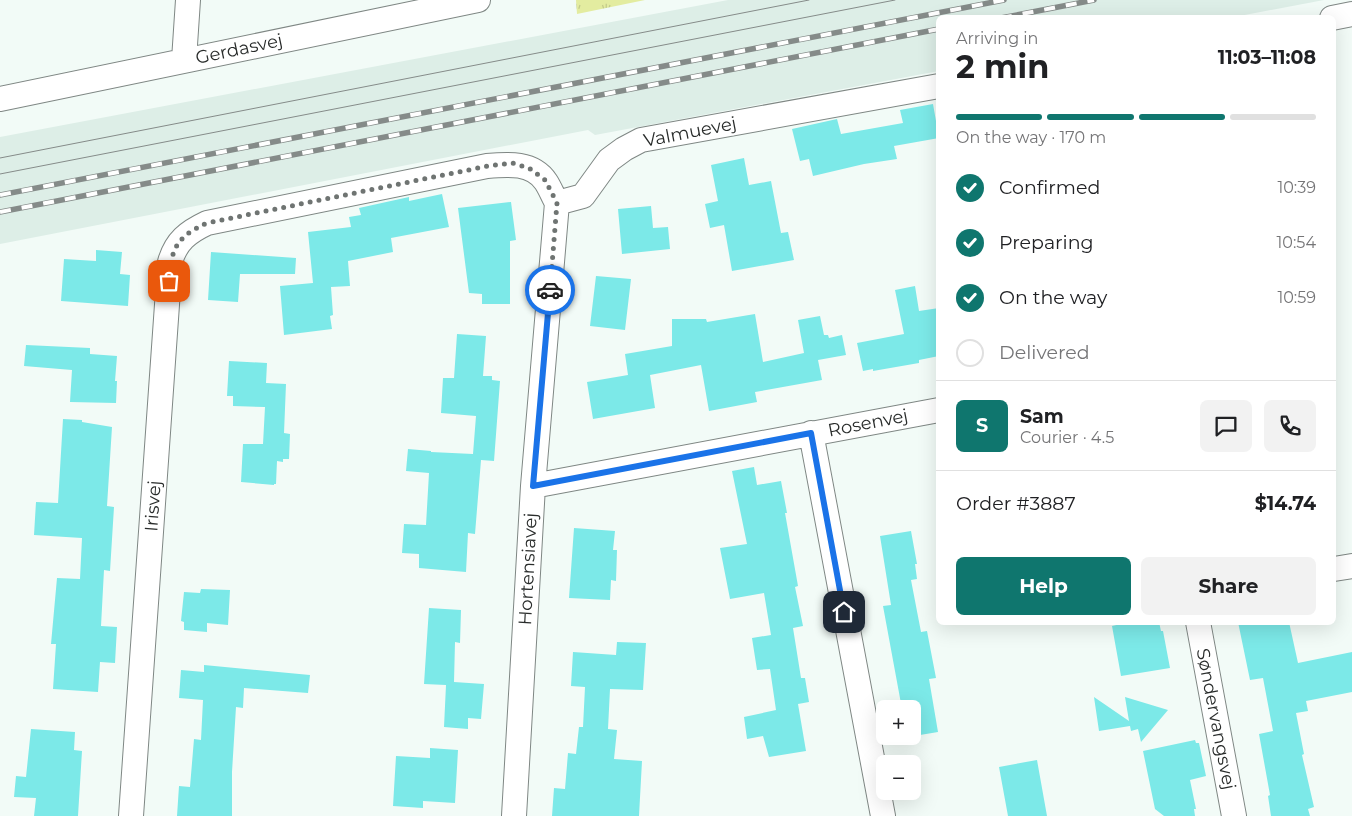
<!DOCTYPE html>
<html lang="en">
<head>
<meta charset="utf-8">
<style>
  body { margin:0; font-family:Montserrat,sans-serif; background:#f2f2f2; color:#202124; height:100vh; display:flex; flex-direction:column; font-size:19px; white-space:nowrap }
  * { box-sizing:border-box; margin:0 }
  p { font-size:16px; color:#757577 }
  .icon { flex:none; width:28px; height:28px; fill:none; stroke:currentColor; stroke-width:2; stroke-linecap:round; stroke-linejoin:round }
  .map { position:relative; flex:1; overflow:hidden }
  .drawer { position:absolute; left:936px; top:15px; width:400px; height:610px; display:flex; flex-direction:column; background:#fff; border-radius:8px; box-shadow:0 5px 20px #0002 }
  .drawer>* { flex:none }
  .controls { position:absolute; left:876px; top:700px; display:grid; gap:10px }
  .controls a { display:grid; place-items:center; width:45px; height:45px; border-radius:8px; background:#fff; box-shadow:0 5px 20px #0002; font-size:25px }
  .pin { position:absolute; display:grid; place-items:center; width:42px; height:42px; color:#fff; margin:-21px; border-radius:10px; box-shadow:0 2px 8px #0006 }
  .courier { position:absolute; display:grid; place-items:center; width:50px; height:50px; margin:-25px; border:4px solid #1a73e8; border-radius:50%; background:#fff; color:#222; box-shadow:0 1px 6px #0007 }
  .overview em { font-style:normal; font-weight:700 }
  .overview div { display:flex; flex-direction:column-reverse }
  .overview { display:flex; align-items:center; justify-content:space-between; height:85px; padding:0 20px }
  h1 { font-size:32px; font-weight:700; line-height:38px }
  .bar { display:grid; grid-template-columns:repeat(4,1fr); gap:8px 5px; align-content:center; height:60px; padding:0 20px }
  .bar i { height:6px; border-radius:4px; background:#e0e0e0 }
  .bar .active { background:#0f766e }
  .bar p { grid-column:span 4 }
  .line { display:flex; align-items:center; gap:12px; padding:0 20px; border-top:1px solid #e0e0e0 }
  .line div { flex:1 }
  .round { display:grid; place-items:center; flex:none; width:52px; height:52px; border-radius:8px; background:#f2f2f2 }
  ol { padding:0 20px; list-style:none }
  li { display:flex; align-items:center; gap:15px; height:55px }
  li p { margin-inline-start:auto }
  li .icon { padding:5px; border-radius:50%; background:#0f766e; color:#fff; stroke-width:4 }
  li:last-child { color:#757577 }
  li i { width:28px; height:28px; border:2px solid #e0e0e0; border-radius:50% }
  .primary-button { display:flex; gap:10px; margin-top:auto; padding:10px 20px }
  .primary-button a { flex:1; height:58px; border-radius:8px; background:#0f766e; color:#fff; font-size:20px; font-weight:700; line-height:58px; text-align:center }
  .primary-button a+a { background:#f2f2f2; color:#202124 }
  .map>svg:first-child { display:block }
</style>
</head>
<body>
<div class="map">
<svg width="1352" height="816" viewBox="0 0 1352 816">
  <defs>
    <pattern id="park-tufts" width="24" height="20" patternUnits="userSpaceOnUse" patternTransform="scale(1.25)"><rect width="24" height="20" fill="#e3eca0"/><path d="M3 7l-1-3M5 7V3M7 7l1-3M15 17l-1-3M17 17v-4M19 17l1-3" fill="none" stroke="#c3cb8a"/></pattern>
  </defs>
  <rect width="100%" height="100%" fill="#f2fbf7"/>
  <!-- built -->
  <path fill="#ddeee7" d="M728 0H1324L1229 18H939V71L595 135 588 130 0 244V137Z"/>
  <!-- park -->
  <path fill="url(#park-tufts)" d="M576 0H645L577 14Z"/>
  <!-- building -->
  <path fill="#7ce9e8" d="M933 104 939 138 894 146 897 159 864 164 813 176 809 159 800 161 792 129 837 119 841 134 903 123 900 110Z
    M744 158 749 185 771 181 781 233 788 232 794 260 732 271 724 225 710 228 705 204 718 201 711 165Z
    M442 194 449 227 391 238 393 252 348 261 350 286 331 287 333 315 330 316 332 329 284 335 280 286 313 283 308 232 351 227 349 217 361 215 359 208 409 197V201Z
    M511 202 516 240 510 241V304H482V294L469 293 458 208Z
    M651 206 653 228 668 227 670 249 622 254 618 209Z
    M96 250 122 252 120 274 130 275 128 306 61 301 64 259 96 261Z
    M211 252 296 258 295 274H240L238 302 208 300Z
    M596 276 631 279 625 330 590 326Z
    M915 286 919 311 939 308V356L919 360V363L873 371V369L863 371 857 343 904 334 895 290Z
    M755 314 763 362 804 353 798 320 820 316 824 335H828L829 338 842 335 846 355 818 360 822 380 755 392 757 402 709 411 701 365 650 375 655 408 593 419 587 382 628 375 625 354 672 346V319H706L707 322Z
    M457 334 486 336 483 376H492V380L500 381 494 461 481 460 475 534 468 533 466 572 419 568V554L402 553 404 524 426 525 429 473 406 471 408 449 431 451V452L473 454 476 416 441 413 443 378H454Z
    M26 345 90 348V354L117 356 115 381H117L116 403 70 402 72 370 24 366Z
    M229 361 267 363 266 383 286 384 284 433 290 434 289 459H283V462L277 461 276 484H274V485L241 482 243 444H263L265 407 233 406V396H227Z
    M63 419 82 420V422L112 427 107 506 114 507 110 571 104 570 101 626 117 627 115 663 100 662 98 692 53 689 56 644H51L57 578 80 579 82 538 34 535 36 502 58 503Z
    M754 467 757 485 781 481 787 513H785L798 586 795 587 803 626 793 628 801 678H805L809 702 798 704 806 751 769 757 763 736 747 739 744 717 776 710 770 669 757 670 752 638 771 635 764 593 730 599 720 548 747 544 732 471Z
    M574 528 615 531 613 550H617L616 581 611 580 610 600 569 598Z
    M911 531 917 564H915L917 579 911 580 921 632 927 631 936 678 929 679 938 732 908 737 912 736V709H902L883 606 891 605 880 536Z
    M201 589 230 590 228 625 207 623V632L184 630V622L181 621 184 592 200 593Z
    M429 608 461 610 460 643 455 642 454 682 484 684 481 719 468 718V729L444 727 446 685 424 684Z
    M1130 622H1159L1161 631H1163L1170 668 1121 676 1112 626Z
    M1238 622H1289L1298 663 1352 652V692L1306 701 1308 711 1296 713 1304 754 1302 755 1314 807 1308 809 1310 816H1271L1268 796 1270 795 1259 734 1273 731 1263 678 1250 680Z
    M617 642 646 643 643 690 610 689 608 729 617 730 614 759 642 761 639 816H552L554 788 565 789 568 753 576 754 579 727H583L585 687 571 686 573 652 616 655Z
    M204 665 310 675 308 693 244 688 243 708 236 707 232 772V816H177L179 786 190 787 194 739 201 740 203 700 179 698 181 670 204 672Z
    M1094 697 1129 721 1125 697 1168 710 1141 742 1138 729 1131 731 1130 726 1099 731Z
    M31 729 75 732 74 750 82 751 78 816H34L36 798 14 797 16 776 26 777Z
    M1195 740 1196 743H1199L1206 776 1190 780 1196 809H1194L1195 816H1164L1155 809 1143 751Z
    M430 748 458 750 455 803 423 801V808L393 806 396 756 430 758Z
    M1037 760 1047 816H1008L999 767Z"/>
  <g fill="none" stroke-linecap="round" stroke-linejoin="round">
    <!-- street casing -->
    <g stroke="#7f8784" stroke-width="26">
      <path id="street" d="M1332 18 1352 14
        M184 60 188 0
        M0 99 478 0
        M557 203 583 196 609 160 624 149 641 140 939 86
        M811 433 883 816
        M533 486 939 410
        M1334 569 1352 566
        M1198 622 1234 816
        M131 816 170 262C176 241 188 232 207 223L487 166C508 164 533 162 546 182 550 188 553 196 557 203
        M514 816 533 486 557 203"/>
    </g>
    <!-- street -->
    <use href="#street" stroke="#fff" stroke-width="24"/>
    <!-- tram -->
    <path stroke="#858b89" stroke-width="1" d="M0 158 809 0
      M0 174 895 0"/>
    <!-- rail casing -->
    <g stroke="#858b89" stroke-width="5.5">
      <path id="rail" d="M1001 18 1094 0
        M0 195 1004 0
        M0 212 939 29"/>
    </g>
    <!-- rail -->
    <use href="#rail" stroke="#fff" stroke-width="4" stroke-dasharray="11" stroke-linecap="butt"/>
  </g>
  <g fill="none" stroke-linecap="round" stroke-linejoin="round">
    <!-- done -->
    <path stroke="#6f7472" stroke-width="5" stroke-dasharray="0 9" d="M169 281C171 249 176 237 207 223L488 166 512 163 529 168 545 180 557 203 550 290"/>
    <!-- route -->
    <path stroke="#1a73e8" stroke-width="6" d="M550 290 533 486 811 433 844 612"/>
  </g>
  <g text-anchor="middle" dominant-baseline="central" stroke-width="4" stroke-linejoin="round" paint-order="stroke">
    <!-- street labels -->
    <g font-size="18" fill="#292c2b" stroke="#fff">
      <text transform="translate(239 49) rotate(-12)">Gerdasvej</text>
      <text transform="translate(690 132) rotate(-11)">Valmuevej</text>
      <text transform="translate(868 423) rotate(-11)">Rosenvej</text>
      <text transform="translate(153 506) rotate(-86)">Irisvej</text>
      <text transform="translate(528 569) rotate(-87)">Hortensiavej</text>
      <text transform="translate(1216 719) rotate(79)">Søndervangsvej</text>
    </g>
  </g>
</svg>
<div class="controls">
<a>+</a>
<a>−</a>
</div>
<div class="pin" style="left:169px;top:281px;background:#ea580c"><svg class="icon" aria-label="bag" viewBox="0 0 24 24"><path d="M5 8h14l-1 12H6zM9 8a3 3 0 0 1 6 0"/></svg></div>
<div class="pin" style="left:844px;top:612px;background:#1f2937"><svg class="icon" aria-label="home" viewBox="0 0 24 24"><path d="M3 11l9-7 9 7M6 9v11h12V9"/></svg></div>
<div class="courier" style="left:550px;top:290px"><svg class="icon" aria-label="car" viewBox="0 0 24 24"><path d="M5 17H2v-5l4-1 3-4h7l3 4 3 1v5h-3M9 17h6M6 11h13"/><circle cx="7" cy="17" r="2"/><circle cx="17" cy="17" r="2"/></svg></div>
<section class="drawer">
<div class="overview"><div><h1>2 min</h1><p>Arriving in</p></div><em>11:03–11:08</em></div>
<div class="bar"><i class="active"></i><i class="active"></i><i class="active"></i><i></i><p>On the way · 170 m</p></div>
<ol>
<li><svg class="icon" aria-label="check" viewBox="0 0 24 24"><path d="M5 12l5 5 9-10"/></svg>Confirmed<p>10:39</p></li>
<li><svg class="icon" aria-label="check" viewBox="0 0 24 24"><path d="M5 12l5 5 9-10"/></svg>Preparing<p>10:54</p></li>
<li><svg class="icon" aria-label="check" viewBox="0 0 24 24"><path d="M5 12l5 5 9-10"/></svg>On the way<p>10:59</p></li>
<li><i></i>Delivered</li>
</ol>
<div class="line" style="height:90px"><b class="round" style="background:#0f766e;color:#fff">S</b><div><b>Sam</b><p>Courier · 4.5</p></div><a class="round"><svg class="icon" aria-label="chat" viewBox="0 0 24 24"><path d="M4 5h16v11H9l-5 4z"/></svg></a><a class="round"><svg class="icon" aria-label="phone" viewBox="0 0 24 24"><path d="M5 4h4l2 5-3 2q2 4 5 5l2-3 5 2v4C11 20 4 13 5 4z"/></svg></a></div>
<div class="line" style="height:65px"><div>Order #3887</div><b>$14.74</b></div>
<div class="primary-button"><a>Help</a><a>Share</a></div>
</section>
</div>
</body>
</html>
